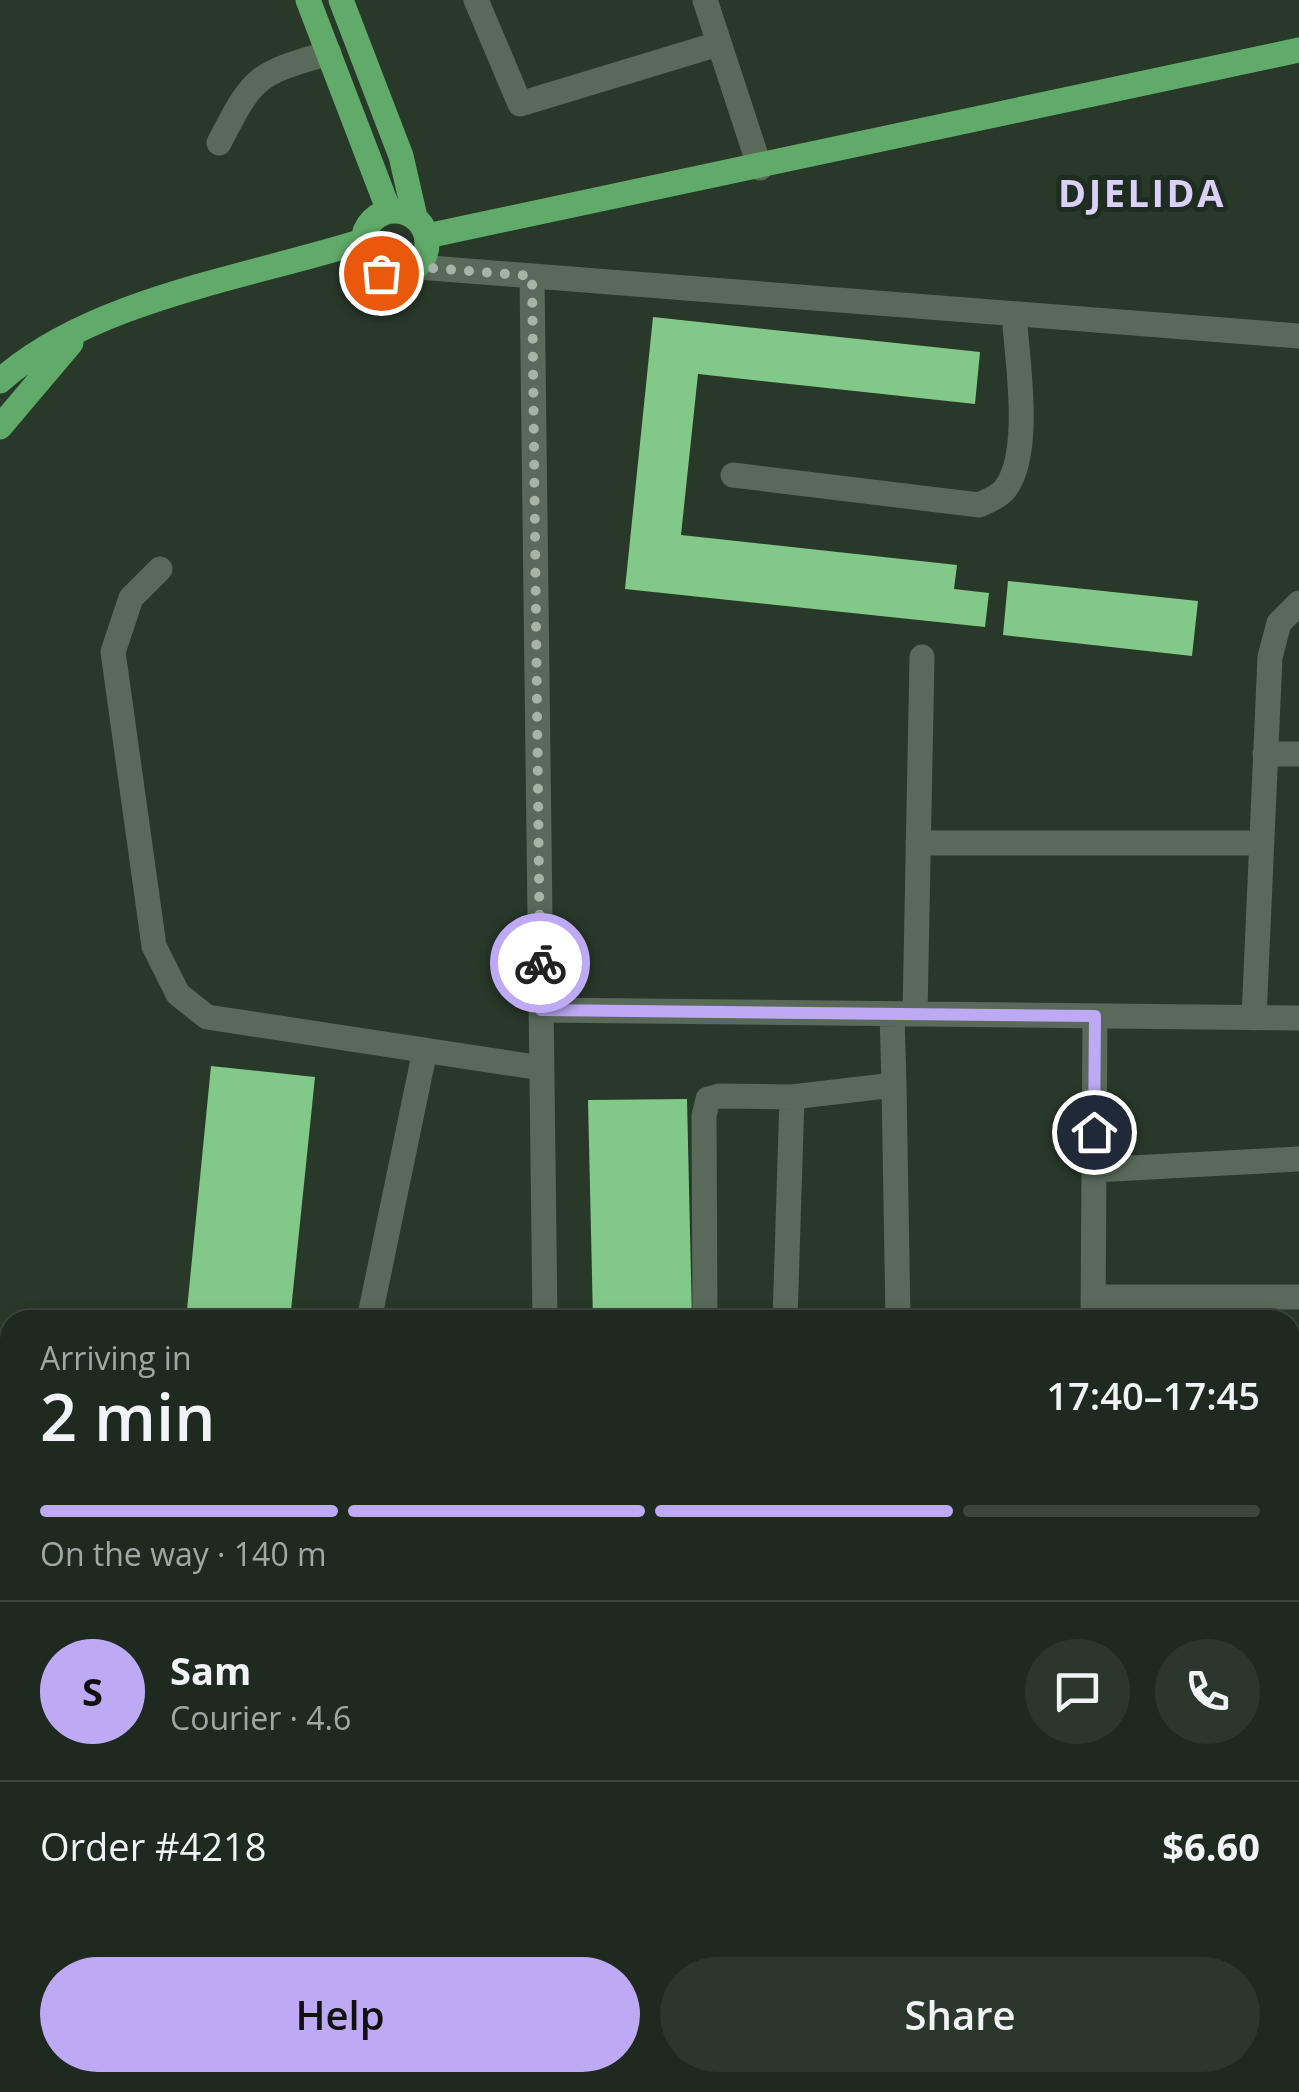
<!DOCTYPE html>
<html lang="en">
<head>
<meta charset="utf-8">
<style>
  body { margin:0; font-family:"Open Sans",sans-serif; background:#2b362c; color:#f1f3f6; height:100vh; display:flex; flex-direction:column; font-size:38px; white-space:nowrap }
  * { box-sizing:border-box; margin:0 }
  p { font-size:32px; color:#a1a7a4 }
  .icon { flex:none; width:55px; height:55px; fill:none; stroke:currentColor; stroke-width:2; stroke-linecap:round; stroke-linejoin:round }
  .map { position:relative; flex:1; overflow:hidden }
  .panel { position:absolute; left:0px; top:1310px; width:1300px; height:782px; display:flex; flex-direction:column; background:#1e2a1f; border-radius:30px 30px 0 0; box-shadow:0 5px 15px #0003,0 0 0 2px #3c463d }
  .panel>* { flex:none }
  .pin { position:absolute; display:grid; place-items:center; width:85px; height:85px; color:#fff; margin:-42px; border:5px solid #fff; border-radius:50%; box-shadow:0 2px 10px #0007 }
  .courier { position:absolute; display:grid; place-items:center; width:100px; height:100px; margin:-50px; border:8px solid #bea9f5; border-radius:50%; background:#fff; color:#222; box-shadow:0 2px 12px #0007 }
  .summary em { font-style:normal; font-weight:600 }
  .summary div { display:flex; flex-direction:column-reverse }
  .summary { display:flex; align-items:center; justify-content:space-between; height:170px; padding:0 40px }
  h1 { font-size:65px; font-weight:600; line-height:75px }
  .bar { display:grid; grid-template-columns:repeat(4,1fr); gap:15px 10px; align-content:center; height:120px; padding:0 40px }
  .bar i { height:12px; border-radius:8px; background:#3c463d }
  .bar .active { background:#bea9f5 }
  .bar p { grid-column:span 4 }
  .line { display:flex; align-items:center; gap:25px; padding:0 40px; border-top:2px solid #3c463d }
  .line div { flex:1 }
  .round { display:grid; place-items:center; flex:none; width:105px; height:105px; border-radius:52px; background:#2b362c }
  .primary-button { display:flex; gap:20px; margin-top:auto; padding:20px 40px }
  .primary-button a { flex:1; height:115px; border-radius:60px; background:#bea9f5; color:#111; font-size:40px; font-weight:600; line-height:115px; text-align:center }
  .primary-button a+a { background:#2b362c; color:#f1f3f6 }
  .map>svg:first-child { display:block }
</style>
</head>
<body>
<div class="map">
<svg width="1299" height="2092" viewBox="0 0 1299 2092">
  <rect width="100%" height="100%" fill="#283829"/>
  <!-- building -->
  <path fill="#82c888" d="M653 317 980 352 975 404 698 374 681 535 957 565 954 589 989 593 985 627 625 589Z
    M1008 581 1198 601 1192 656 1003 635Z
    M211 1066 315 1077 290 1320H186Z
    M687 1099 692 1320H593L588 1100Z
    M0 1480 10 1487 1 1509 10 1515V1565L0 1558Z
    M6 1788 10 1789V1946L0 1952V1806Z"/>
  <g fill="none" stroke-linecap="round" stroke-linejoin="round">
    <!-- minor -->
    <path stroke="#596a5a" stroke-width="25" d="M476 0 520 104 718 44
      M705 0 760 168
      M219 143C254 75 256 74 329 53
      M418 267 1299 336
      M532 276 545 1320
      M733 475 979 505C987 501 999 497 1005 489 1033 453 1017 359 1014 314
      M160 569 131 598 113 652 154 946 178 994 207 1017 541 1068
      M1265 754H1299
      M918 843H1261
      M541 1010 1299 1018
      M915 1014 922 657
      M1254 1018 1270 657 1279 623 1299 603
      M894 1085 898 1320
      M1094 1170 1299 1159
      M1093 1297H1299
      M369 1320 425 1050
      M705 1320 704 1116 708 1099 719 1096 792 1097
      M785 1320 792 1097 894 1085 892 1014
      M1093 1320 1095 1016
      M1290 1445H1299
      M1290 1586H1299
      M0 1618 10 1626
      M0 2025 10 2029
      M567 2082 568 2092
      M1100 2082V2092
      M125 2092 129 2082"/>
    <!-- major -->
    <path stroke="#60ab6a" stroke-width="25" d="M308 0 389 211
      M341 0 401 156 415 217
      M363 243a32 32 0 1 1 64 0a32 32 0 1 1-64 0Z
      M427 236 1299 50
      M0 381C90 300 249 277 363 241
      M0 427 71 343"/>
  </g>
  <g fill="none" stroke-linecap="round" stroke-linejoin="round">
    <!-- done -->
    <path stroke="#a7b3a8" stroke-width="10" stroke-dasharray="0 18" d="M381 273 401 275 418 267 532 276 540 963"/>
    <!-- route -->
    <path stroke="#bea9f5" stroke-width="12" d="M540 963 541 1010 1095 1016 1094 1132"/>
  </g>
  <g text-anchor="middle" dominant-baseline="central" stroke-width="10" stroke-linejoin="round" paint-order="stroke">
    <!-- district labels -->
    <g font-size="38" font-weight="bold" letter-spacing="2.5" fill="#dbd0fb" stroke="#1e2d1f">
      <text x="1142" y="192">DJELIDA</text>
    </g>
  </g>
</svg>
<div class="pin" style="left:381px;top:273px;background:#ea580c"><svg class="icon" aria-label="bag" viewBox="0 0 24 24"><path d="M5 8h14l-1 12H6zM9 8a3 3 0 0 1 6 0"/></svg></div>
<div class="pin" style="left:1094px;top:1132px;background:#1f2937"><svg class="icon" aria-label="home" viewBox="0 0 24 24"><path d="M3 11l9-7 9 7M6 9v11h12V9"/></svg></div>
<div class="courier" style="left:540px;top:963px"><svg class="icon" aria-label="bike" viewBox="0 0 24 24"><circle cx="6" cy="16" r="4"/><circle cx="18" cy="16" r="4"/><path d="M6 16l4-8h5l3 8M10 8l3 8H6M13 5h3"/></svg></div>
<section class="panel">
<div class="summary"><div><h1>2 min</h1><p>Arriving in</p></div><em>17:40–17:45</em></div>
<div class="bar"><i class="active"></i><i class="active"></i><i class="active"></i><i></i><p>On the way · 140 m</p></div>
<div class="line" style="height:180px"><b class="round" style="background:#bea9f5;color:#111">S</b><div><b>Sam</b><p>Courier · 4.6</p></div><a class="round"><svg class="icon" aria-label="chat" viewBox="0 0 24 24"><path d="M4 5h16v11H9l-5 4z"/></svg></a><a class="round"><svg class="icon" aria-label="phone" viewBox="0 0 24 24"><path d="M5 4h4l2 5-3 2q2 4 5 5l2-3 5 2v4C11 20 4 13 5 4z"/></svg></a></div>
<div class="line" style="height:130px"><div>Order #4218</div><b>$6.60</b></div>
<div class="primary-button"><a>Help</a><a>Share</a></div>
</section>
</div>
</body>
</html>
